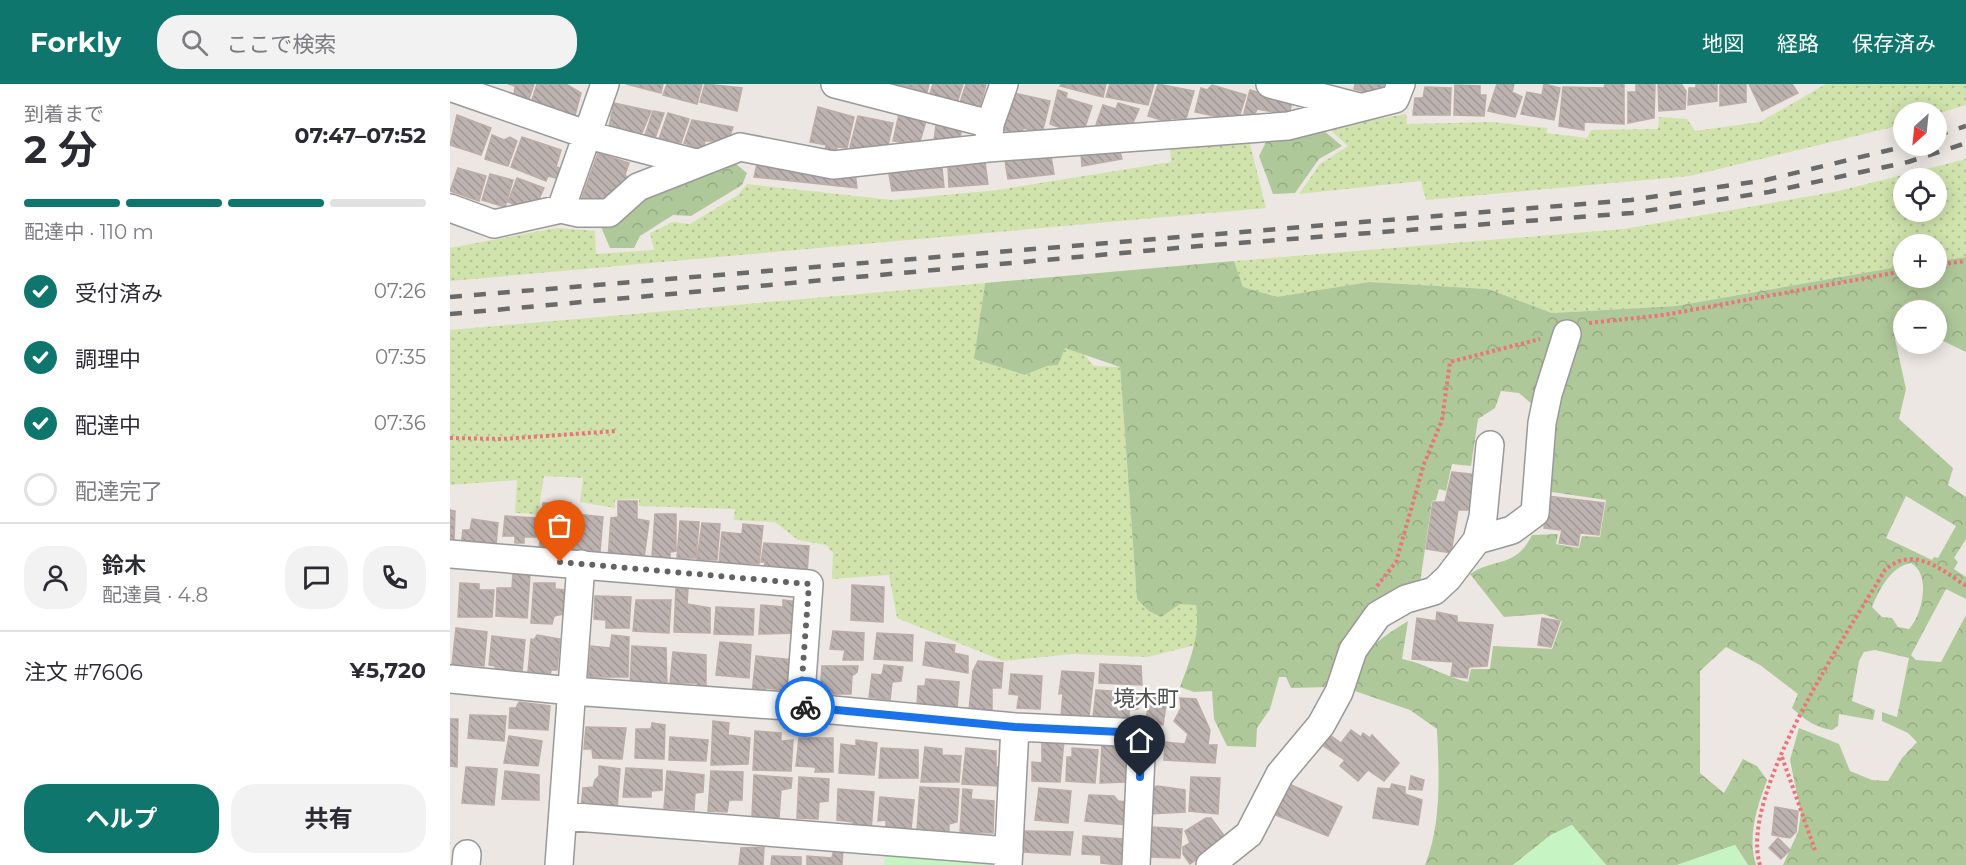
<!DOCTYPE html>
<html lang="ja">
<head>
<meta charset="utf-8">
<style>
  body { margin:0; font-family:Montserrat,"Noto Sans JP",sans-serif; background:#f2f2f3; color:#2b2b33; height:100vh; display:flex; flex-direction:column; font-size:22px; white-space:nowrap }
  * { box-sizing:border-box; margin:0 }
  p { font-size:20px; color:#7c7c81 }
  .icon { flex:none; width:33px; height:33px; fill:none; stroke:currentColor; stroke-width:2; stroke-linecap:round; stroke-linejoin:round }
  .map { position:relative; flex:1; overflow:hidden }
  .panel { display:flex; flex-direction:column; background:#fff; width:450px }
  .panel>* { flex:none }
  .needle { width:39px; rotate:207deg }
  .controls { position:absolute; left:1443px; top:18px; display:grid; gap:12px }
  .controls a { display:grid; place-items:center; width:54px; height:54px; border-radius:50%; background:#fff; box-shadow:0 3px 15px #0003; font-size:30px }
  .pin { position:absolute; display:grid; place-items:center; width:51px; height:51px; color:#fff; margin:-62px -26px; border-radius:50% 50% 50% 0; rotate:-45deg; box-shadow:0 0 6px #0007 }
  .pin .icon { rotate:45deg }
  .courier { position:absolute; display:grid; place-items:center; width:60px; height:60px; margin:-30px; border:4px solid #1a73e8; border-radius:50%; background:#fff; color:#222; box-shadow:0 2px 8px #0007 }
  .summary em { font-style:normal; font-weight:700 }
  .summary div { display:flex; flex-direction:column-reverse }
  .summary { display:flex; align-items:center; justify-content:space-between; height:102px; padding:0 24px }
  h1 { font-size:39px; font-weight:700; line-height:45px }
  .bar { display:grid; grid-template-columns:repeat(4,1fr); gap:9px 6px; align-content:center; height:72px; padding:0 24px }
  .bar i { height:8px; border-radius:4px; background:#e1e1e2 }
  .bar .on { background:#0f766e }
  .bar p { grid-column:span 4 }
  .line { display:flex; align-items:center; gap:15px; padding:0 24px; border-top:2px solid #e1e1e2 }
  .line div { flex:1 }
  .round { display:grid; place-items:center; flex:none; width:63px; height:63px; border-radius:24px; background:#f2f2f3 }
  ol { padding:0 24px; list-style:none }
  li { display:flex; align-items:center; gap:18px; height:66px }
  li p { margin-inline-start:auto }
  li .icon { padding:6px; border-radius:50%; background:#0f766e; color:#fff; stroke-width:4 }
  li:last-child { color:#7c7c81 }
  li i { width:33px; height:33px; border:3px solid #e1e1e2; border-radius:50% }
  .action { display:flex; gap:12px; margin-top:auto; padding:12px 24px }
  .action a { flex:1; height:69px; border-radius:24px; background:#0f766e; color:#fff; font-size:24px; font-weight:700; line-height:69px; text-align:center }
  .action a+a { background:#f2f2f3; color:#2b2b33 }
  header { display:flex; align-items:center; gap:36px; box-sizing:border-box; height:84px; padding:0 30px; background:#0f766e; color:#fff }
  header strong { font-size:28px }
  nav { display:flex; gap:33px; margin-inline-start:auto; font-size:21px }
  .search { width:420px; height:54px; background:#f2f2f3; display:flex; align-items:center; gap:15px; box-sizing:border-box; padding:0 21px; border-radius:24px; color:#7c7c81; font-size:22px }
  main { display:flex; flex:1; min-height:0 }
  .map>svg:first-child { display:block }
</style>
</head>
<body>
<header>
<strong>Forkly</strong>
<div class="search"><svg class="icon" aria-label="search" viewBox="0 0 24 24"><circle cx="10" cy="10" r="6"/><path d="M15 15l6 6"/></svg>ここで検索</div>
<nav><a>地図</a><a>経路</a><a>保存済み</a></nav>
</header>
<main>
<section class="panel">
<div class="summary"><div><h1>2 分</h1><p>到着まで</p></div><em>07:47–07:52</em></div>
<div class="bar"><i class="on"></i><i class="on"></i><i class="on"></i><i></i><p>配達中 · 110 m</p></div>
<ol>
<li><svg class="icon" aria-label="check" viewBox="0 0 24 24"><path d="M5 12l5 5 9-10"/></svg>受付済み<p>07:26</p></li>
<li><svg class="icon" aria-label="check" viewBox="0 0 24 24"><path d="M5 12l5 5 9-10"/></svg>調理中<p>07:35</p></li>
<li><svg class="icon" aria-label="check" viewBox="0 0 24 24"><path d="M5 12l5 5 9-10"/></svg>配達中<p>07:36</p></li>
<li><i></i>配達完了</li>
</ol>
<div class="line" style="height:108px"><a class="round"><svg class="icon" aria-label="person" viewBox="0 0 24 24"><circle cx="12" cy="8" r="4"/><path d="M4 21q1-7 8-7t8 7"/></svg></a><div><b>鈴木</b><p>配達員 · 4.8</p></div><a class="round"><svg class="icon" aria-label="chat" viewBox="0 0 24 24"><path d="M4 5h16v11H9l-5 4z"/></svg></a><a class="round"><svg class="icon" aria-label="phone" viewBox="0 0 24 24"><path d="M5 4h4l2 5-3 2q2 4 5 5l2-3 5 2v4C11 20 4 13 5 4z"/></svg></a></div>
<div class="line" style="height:78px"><div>注文 #7606</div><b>¥5,720</b></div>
<div class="action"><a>ヘルプ</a><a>共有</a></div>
</section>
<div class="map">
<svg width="1516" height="781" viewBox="0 0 1516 781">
  <defs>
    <pattern id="grass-dots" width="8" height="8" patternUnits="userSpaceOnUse" patternTransform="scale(1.5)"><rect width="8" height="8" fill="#d0e3ac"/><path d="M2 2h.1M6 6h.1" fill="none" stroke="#b2c293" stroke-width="1.8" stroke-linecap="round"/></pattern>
    <pattern id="forest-crowns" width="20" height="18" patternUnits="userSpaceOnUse" patternTransform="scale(1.5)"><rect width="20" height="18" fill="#afc89a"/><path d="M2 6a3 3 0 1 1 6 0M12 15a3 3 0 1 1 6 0" fill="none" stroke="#96ab84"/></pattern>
    <pattern id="building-back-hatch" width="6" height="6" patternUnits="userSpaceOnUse" patternTransform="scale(1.5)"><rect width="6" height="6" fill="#bcb2af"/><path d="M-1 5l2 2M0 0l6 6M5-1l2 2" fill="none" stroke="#a19896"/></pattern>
  </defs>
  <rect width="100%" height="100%" fill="#ece7e2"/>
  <!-- grass -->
  <path fill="url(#grass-dots)" fill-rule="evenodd" d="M1376 0H1516V21L1487 30 1454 28 1453 40 1439 44 1240 92 976 116 971 97 849 110 870 80 898 62 878 44 956 30 957 40 1042 38 1098 44 1096 49 1137 54 1141 46 1208 45 1209 33 1237 35 1245 47 1310 38Z
    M800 60 816 124 0 197V164L106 144 145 147 146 170 204 166 200 149 223 138 240 140 288 111 297 100 442 116 548 106 721 78 720 62Z
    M1516 75V173L1487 177 1486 160H1454L1453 182 1226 222 1102 229 1038 205 919 198 827 214 793 203 784 177 1174 145 1389 107ZM1454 94H1486V128H1454Z
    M535 199 525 275 575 291 597 282 608 281 614 263 632 268 644 282 670 283 687 515 746 520 749 537 745 561 698 573 623 570 553 577 447 534 439 491 382 495 383 469 376 461 348 456 325 438 284 436 285 425 189 422V415L165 416V424L130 418 133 394 94 392 88 430 65 429 67 396 0 401V246Z"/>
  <!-- forest -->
  <path fill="url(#forest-crowns)" fill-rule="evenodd" d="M873 46 892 62 869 75 845 109 823 110 809 72 816 58Z
    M286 80 297 89 292 101 241 132 223 131 190 152 184 164H160L151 143C195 110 235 98 286 80Z
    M1516 173V268L1487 254 1486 226H1454L1453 254 1445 255 1456 305 1449 335 1503 384 1498 401 1516 413V455L1504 474 1508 478 1504 485 1516 493V515L1496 505 1461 571 1466 576 1491 578 1516 531V781H1333L1348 748 1351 730 1340 676 1349 644 1389 660 1400 687 1422 696 1438 697 1452 674 1467 658 1458 649 1432 637V628L1447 633 1459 574 1425 566 1414 568 1409 577 1402 617 1425 626 1423 636 1389 630 1388 642 1382 646C1365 643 1355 636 1342 624L1348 610 1310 581 1276 563 1250 587V689L1274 709 1293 675 1307 682 1317 696C1307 723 1297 753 1306 781H1298L1285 761 1227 781H1156L1122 741 1101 751 1063 781H975C992 738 989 690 987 645L960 626 899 605C915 566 922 559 958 537L952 575C975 579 995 593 1018 598L1021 585H1040L1043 562 1102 565 1112 537 1093 530 1054 533 1020 490C1046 473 1066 484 1082 451L1108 450 1106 460 1129 464 1132 452 1150 453 1156 416 1095 407 1100 336 1069 309 1051 307 1045 324 1028 335 1021 382 1002 380 996 407 989 405 986 416 982 417 969 506 879 603 841 604 836 593H829L820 625 807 644 806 663 777 662 764 635 762 607 744 608 730 603C740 576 751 550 746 521L730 520 711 533 699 527 687 515 670 283 615 264 608 281 597 282 575 291 524 275 535 199 784 177 793 203 827 213 919 198 1038 205 1102 229 1226 222 1453 182 1454 194H1486L1487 177ZM1456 412 1506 442 1488 474 1484 473 1482 476 1436 454ZM1461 479C1481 490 1473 530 1459 545L1448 543 1442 534 1432 533 1422 523C1430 505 1440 483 1461 479Z"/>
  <!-- park -->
  <path fill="#c6f4c2" d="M1122 741 1156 781H1063L1101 751Z
    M1285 761 1298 781H1227Z
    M436 766 545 778V781H434Z"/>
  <!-- building -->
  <path fill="url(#building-back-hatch)" stroke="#bdaca6" stroke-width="1.5" d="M58 0H84L79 15 64 11 65 2Z
    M87 0H116L131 9 124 35 81 19Z
    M176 0H213L211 9Z
    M217 0H252L247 20 213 11Z
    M255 0 292 4 287 27 250 18Z
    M442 0H479L476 12 461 9 464 4Z
    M483 0H513L507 19 479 13Z
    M516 0H536L530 23 510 19Z
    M611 0H656L653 13 610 2Z
    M660 0H704L698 21 656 13Z
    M708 0 744 7 736 35 721 34 719 38 698 32Z
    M905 0H934L930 12 904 5Z
    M1047 0H1064L1062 8 1072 13 1065 33 1038 27Z
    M1094 0 1110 4 1104 36 1071 30 1077 8 1092 11Z
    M1155 0H1174V40L1134 38V46L1109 42 1113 3 1154 4Z
    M1186 0H1205L1204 34 1178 39V8H1186Z
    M1208 0H1231L1236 7 1235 25 1209 27Z
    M1246 0H1267V17L1238 21 1239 4H1246Z
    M1270 0H1296V18L1270 22Z
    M1299 0H1342L1348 9 1312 27Z
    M762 1 796 11 789 33 779 35 745 28 751 4 757 6Z
    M1005 1 1030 2V11H1036L1034 32 1004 31Z
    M975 3 1001 4 1000 31H963L965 14H973Z
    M608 6 617 9 616 14 642 22 634 46 619 47 600 40Z
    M800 6 842 18 839 31 807 25 804 32 794 29Z
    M564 9 600 17 592 49 573 44 572 51 554 46Z
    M164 19 201 27 191 51 159 43Z
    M668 19 689 25 682 41H660L657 44 646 41 653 21 666 25Z
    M368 23 404 33 397 64 387 63 386 70 375 67 376 61 360 58Z
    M203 27 214 29 205 54 195 51Z
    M218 29 239 35 231 59 209 55Z
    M449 30 476 37 469 61 443 57Z
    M7 31 41 44 31 71 0 61Z
    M408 32 443 39 437 66 416 61 414 69 400 63Z
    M242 36 283 43 278 57H255L253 66 234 59Z
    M486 41 512 44 509 59 484 57Z
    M42 51 54 56 60 53 67 57 58 82 35 75Z
    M72 53 111 66 106 83 114 85 110 95 98 92 96 97 61 83Z
    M669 65 672 75 632 82 631 70Z
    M148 69 179 79 175 91 182 99 154 121 131 116Z
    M601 72 604 90 558 95 555 77Z
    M535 79 538 100 499 103 498 84Z
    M307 80 381 91 405 89 407 104 304 93Z
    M8 84 36 92 29 117 0 107Z
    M492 84 494 103 442 107 439 90Z
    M40 90 63 96 55 123 32 116Z
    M67 94 94 104 86 122 74 124 58 118Z
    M1002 388 1029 391 1022 426H1008L1001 469 976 465 983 418H995Z
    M1097 412 1154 419 1149 451 1130 449 1128 462 1109 459 1112 446 1094 444Z
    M168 417H187V435L199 437 194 474H158L161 434 168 433Z
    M93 419H121L119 451 105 453 103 468H89Z
    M0 426 5 427 4 457 0 456Z
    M126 430 153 433 150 468 122 466Z
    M205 430H226V467L220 468V476L202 473Z
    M55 432 86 434V453H74V459H65V452H53Z
    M22 435 48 439 46 461 11 462 13 446H20Z
    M230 437 249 438 246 474H227Z
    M252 439 270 440 267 476H247Z
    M293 440 313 442 309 480 297 479 296 484 269 480 272 448 292 450Z
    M314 459 359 462 357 489 314 488 315 478H311Z
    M63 490 80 491 77 534 46 532 47 504H62Z
    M10 499 29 500V506H44L42 533H8Z
    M84 499H105V505L116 506 114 530 104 532 102 540 81 539Z
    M402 501 434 503 433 538 401 536Z
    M226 504 238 505 237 520 260 524V549L224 548Z
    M145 512 181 513 179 544H156V536L144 535Z
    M186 516H221L219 549 183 547Z
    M333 516 349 518 347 549 309 550 311 521 333 523Z
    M266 523 304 525 303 551 264 550Z
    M987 528 1007 532V538L1043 541 1037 582 1019 583 1017 594 1001 592 1003 578 962 575 967 534 986 537Z
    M1092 534 1110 537 1101 563 1088 561Z
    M6 544 37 548 34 582 2 580Z
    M383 547 414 549 413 576H393L395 566 380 565Z
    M427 549 463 551 462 577 424 575Z
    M87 551 110 555 107 586H101L100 591 78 588 81 555 84 556Z
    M162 551 179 553 178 593H138L141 562 160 564Z
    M42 552 75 556 72 588H46L45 582 39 581Z
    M270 558 301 561 299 594 266 591Z
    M476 558 505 561 504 569 518 572V589L473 581Z
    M182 562 216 564 217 602 180 599Z
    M223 568 256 571V603L247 604V599H220Z
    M306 572 344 576 341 607 315 604V612L302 610Z
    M528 577 553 579 551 604H542V627L519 626 523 587Z
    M650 580 691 582 692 601 649 599Z
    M434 581 453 583 451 597 442 598 440 616 419 613 422 590 432 591Z
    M372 582H408L407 588 402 592 401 610H370Z
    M612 587 644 589 639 633 611 632 613 609 609 610Z
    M561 590 592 592 590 625 567 624 569 611 559 610Z
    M476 595 509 598 507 625 467 624 468 602H475Z
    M646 606 689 609 688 625 679 627V634H643Z
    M699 612 717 614 713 641 696 639Z
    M730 614 746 615 760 646 758 661H767L765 679 714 676 715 658 735 660 738 650 724 637 731 624Z
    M69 618 100 622 98 646 59 644 60 624H66Z
    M20 631 56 632 54 657 18 654Z
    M0 635H8L7 683 0 682Z
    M263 637 279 639 278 651 300 654 298 680 261 681Z
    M202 639 215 641 214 675 185 674 186 645H201Z
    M136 643 176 644 172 675 143 674 142 665H134Z
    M901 646 911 653 913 649 920 654 922 651 949 679 934 697 918 686 908 697 890 682 895 676 869 659 877 649 891 659Z
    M305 647 331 649V657L343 656 341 687 303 686Z
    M59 652 92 657 88 682 54 679Z
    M220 653 258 656 256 677 219 676Z
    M349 654H383V688H365L366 683 346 682Z
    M592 654 614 656 610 698 582 697V678L592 679Z
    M406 656 427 659 424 691 389 689 391 660 406 662Z
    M652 660 677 662 675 698 650 699Z
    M475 663 492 665V671L511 672 509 698H471Z
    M431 664 468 666V694H429Z
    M516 664 546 667V683H550L549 702 512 700Z
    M622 664 648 666 645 699 616 697 617 673H622Z
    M149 682 170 685 167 726 131 725 133 704 143 703 145 696 149 692Z
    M16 683 47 685 44 721 12 719Z
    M176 684 212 686V706L201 707V713H173Z
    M55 687 89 691V716L52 715Z
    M217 687 254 691 253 708 245 709 244 726 214 724Z
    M261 687 293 688 292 716H279L277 728 258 727Z
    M304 691 342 694 341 704 331 706 329 734 302 732Z
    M961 692 974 696 972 706 959 705Z
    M349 693 379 695 378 717 369 718 368 735 347 734Z
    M741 693 770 694 768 730 739 727Z
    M839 700 892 723 878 752 826 731Z
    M942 700 955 703V710L972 716 968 741 923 734 928 704 940 705Z
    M707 702 735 706V728L699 730 700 706Z
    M470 703 509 705 507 738 499 740V755L489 754V746H467Z
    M589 704 621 707 618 739 585 736Z
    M388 705 424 708 421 747 403 746V738L387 736Z
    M513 705 522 706 521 715 544 717 543 749 510 748Z
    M639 711 664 712 668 717 679 718 678 741 635 737Z
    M430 713 464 716 461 745 436 747V736L428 737Z
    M1325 723 1348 727 1346 748 1340 754 1322 751Z
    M756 734H761L776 754 740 780 733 770V763L740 759 735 747Z
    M702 743 732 745 730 774 700 773Z
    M574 747 623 748 620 771 574 768Z
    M633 752 674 755 670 781 651 779V771L632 770Z
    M1328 754 1340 766 1331 775 1319 764Z
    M314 763 313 781H289L291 764Z
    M384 764 393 765 392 781H357V772L382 774Z
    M322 772 351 773V781H321Z"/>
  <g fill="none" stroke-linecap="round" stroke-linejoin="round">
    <!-- minor casing -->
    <g stroke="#999" stroke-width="30">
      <path id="minor" d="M385 0 540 40
        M820 0 909 23
        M0 3 138 51 246 79
        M539 57 540 40 554 0
        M0 124 44 140 111 125 129 129H159L188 103 290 63 383 81 538 64 838 42 945 15 951 0
        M111 125 155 0
        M1027 456 1033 433 1040 361
        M0 470 359 500 350 623 565 643 558 781
        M0 595 122 607 350 623
        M565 643 692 649 686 781
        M113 732 559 767
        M16 781 17 770
        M109 781 131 480
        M760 781 799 750 830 690 871 641 889 608 903 566 928 531 956 515 984 507 998 494 1027 456 1062 446 1085 429 1092 339 1098 310 1117 250"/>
    </g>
    <!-- path -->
    <path stroke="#ed737a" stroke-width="4" stroke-dasharray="3 3" stroke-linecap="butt" d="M1486 181 1516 177
      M1139 239 1214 231 1454 187
      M0 354 52 355 167 347
      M927 502 946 478 974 380 992 336 1000 278 1090 255
      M1332 673 1365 766
      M1310 781C1288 710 1398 548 1435 486 1463 461 1491 485 1516 502"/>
    <!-- minor -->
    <use href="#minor" stroke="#fff" stroke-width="27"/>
    <!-- rail -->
    <path stroke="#6a6a6a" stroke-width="4.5" stroke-dasharray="12 12" stroke-linecap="butt" d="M1486 52 1516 42
      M0 213 1181 116 1316 96 1456 62
      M0 230 749 162 1182 129 1319 108 1458 78 1516 59"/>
  </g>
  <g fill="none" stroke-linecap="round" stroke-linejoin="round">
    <!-- done -->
    <path stroke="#656361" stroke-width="6" stroke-dasharray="0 10.8" d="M110 478 359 500 350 623H355"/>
    <!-- route -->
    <path stroke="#1a73e8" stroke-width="8" d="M355 623 565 643 692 649 690 693"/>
  </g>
  <g text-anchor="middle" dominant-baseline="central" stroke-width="5" stroke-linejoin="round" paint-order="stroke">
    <!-- neighbourhood labels -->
    <g font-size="22" fill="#4f4f4f" stroke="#fff">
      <text x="696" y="614">境木町</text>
    </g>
  </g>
</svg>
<div class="controls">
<a><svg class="needle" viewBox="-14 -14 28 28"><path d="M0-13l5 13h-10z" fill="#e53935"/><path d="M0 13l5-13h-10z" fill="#7c7c81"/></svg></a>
<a><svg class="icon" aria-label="locate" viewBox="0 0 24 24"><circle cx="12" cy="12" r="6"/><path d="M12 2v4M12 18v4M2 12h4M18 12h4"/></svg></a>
<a>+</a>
<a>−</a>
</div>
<div class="pin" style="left:110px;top:478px;background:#ea580c"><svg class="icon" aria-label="bag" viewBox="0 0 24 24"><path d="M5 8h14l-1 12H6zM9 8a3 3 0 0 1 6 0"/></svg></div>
<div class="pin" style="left:690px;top:693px;background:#1f2937"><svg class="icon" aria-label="home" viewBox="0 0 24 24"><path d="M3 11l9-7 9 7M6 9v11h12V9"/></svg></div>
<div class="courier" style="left:355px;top:623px"><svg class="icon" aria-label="bike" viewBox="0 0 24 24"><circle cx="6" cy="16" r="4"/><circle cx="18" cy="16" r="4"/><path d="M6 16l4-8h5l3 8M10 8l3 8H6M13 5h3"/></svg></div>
</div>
</main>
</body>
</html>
